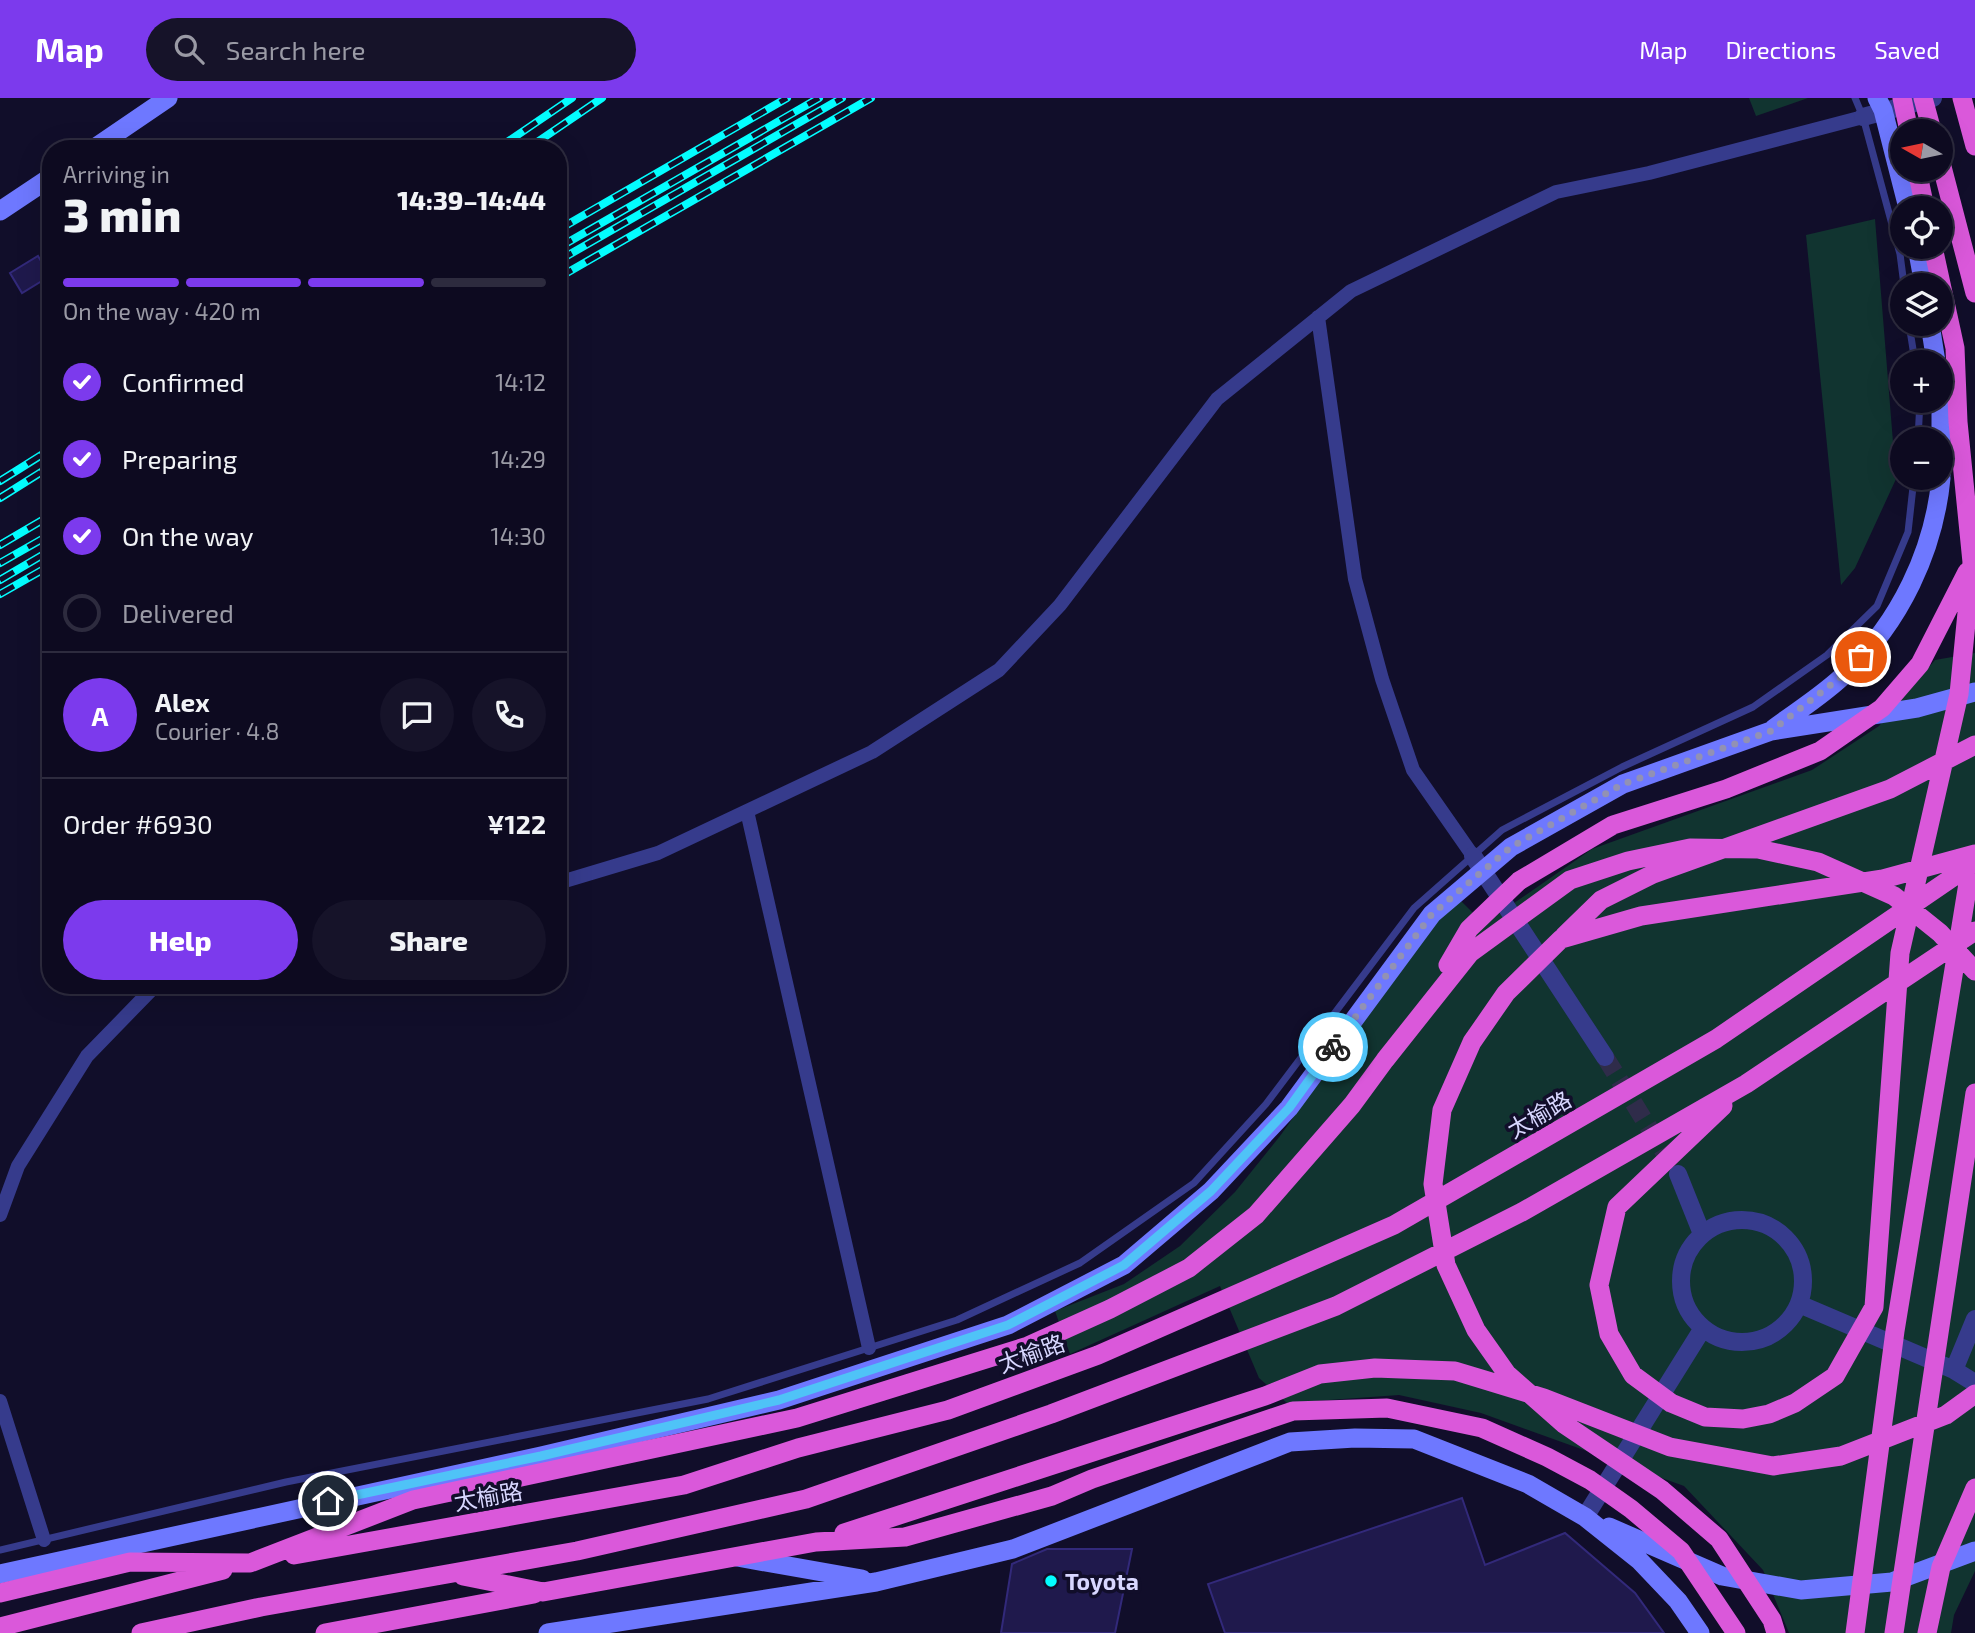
<!DOCTYPE html>
<html lang="en">
<head>
<meta charset="utf-8">
<style>
  body { margin:0; font-family:"Exo 2","Noto Sans SC",sans-serif; background:#161329; color:#f1f3f6; height:100vh; display:flex; flex-direction:column; font-size:26px; white-space:nowrap }
  * { box-sizing:border-box; margin:0 }
  p { font-size:23px; color:#9a9aa5 }
  .icon { flex:none; width:38px; height:38px; fill:none; stroke:currentColor; stroke-width:2; stroke-linecap:round; stroke-linejoin:round }
  .map { position:relative; flex:1; overflow:hidden }
  .details { position:absolute; left:42px; top:42px; width:525px; height:854px; display:flex; flex-direction:column; background:#0d0a20; border-radius:28px; box-shadow:0 7px 28px #0002,0 0 0 2px #2d2b3e }
  .details>* { flex:none }
  .needle { width:46px; rotate:279deg }
  .buttons { position:absolute; left:1890px; top:21px; display:grid; gap:14px }
  .buttons a { display:grid; place-items:center; width:63px; height:63px; border-radius:50%; background:#0d0a20; box-shadow:0 7px 28px #0002,0 0 0 2px #2d2b3e; font-size:35px }
  .pin { position:absolute; display:grid; place-items:center; width:60px; height:60px; color:#fff; margin:-30px; border:4px solid #fff; border-radius:50%; box-shadow:0 2px 7px #0007 }
  .courier { position:absolute; display:grid; place-items:center; width:70px; height:70px; margin:-35px; border:5px solid #4fc3f7; border-radius:50%; background:#fff; color:#222; box-shadow:0 2px 9px #0007 }
  .headline em { font-style:normal; font-weight:800 }
  .headline div { display:flex; flex-direction:column-reverse }
  .headline { display:flex; align-items:center; justify-content:space-between; height:119px; padding:0 21px }
  h1 { font-size:46px; font-weight:800; line-height:52px }
  .bar { display:grid; grid-template-columns:repeat(4,1fr); gap:10px 7px; align-content:center; height:84px; padding:0 21px }
  .bar i { height:9px; border-radius:5px; background:#2d2b3e }
  .bar .on { background:#7c3aed }
  .bar p { grid-column:span 4 }
  .line { display:flex; align-items:center; gap:18px; padding:0 21px; border-top:2px solid #2d2b3e }
  .line div { flex:1 }
  .round { display:grid; place-items:center; flex:none; width:74px; height:74px; border-radius:37px; background:#161329 }
  ol { padding:0 21px; list-style:none }
  li { display:flex; align-items:center; gap:21px; height:77px }
  li p { margin-inline-start:auto }
  li .icon { padding:7px; border-radius:50%; background:#7c3aed; color:#fff; stroke-width:4 }
  li:last-child { color:#9a9aa5 }
  li i { width:38px; height:38px; border:4px solid #2d2b3e; border-radius:50% }
  .primary-button { display:flex; gap:14px; margin-top:auto; padding:14px 21px }
  .primary-button a { flex:1; height:80px; border-radius:42px; background:#7c3aed; color:#fff; font-size:28px; font-weight:800; line-height:80px; text-align:center }
  .primary-button a+a { background:#161329; color:#f1f3f6 }
  header { display:flex; align-items:center; gap:42px; box-sizing:border-box; height:98px; padding:0 35px; background:#7c3aed; color:#fff }
  header strong { font-size:33px }
  nav { display:flex; gap:38px; margin-inline-start:auto; font-size:24px }
  .search { width:490px; height:63px; background:#161329; display:flex; align-items:center; gap:18px; box-sizing:border-box; padding:0 24px; border-radius:38px; color:#9a9aa5; font-size:26px }
  .map>svg:first-child { display:block }
</style>
</head>
<body>
<header>
<strong>Map</strong>
<div class="search"><svg class="icon" aria-label="search" viewBox="0 0 24 24"><circle cx="10" cy="10" r="6"/><path d="M15 15l6 6"/></svg>Search here</div>
<nav><a>Map</a><a>Directions</a><a>Saved</a></nav>
</header>
<div class="map">
<svg width="1975" height="1535" viewBox="0 0 1975 1535">
  <rect width="100%" height="100%" fill="#110e2a"/>
  <!-- green -->
  <path fill="#113430" d="M1749 0H1808L1756 18Z
    M1875 121 1896 381 1855 470 1841 487 1806 137Z
    M1975 555V1473L1954 1517 1951 1535H1789L1763 1472 1684 1388 1481 1315 1399 1297 1287 1305 1259 1280 1220 1188 1070 1256 1055 1213 1124 1186 1180 1148 1235 1094 1280 1038 1435 821 1459 801 1484 826 1592 751 1812 672 1879 628 1935 562Z"/>
  <!-- building -->
  <path fill="#1f194c" stroke="#32297a" stroke-width="2" d="M38 158 50 178 22 195 10 175Z
    M1462 1400 1485 1467 1565 1435 1635 1495 1664 1535H1225L1208 1486Z
    M1047 1451H1132L1115 1535H1001L1012 1466Z"/>
  <g fill="none" stroke-linecap="round" stroke-linejoin="round">
    <!-- tertiary-tunnel -->
    <path stroke="#2f2c4a" stroke-width="18" stroke-dasharray="18 9" stroke-linecap="butt" d="M1605 959 1674 1070"/>
    <!-- service -->
    <path stroke="#363b8c" stroke-width="7" d="M1855 0 1863 19 1900 156 1904 187
      M1909 226 1915 264
      M1918 341 1920 303
      M0 1452 286 1384 708 1301 957 1222 1080 1165 1194 1085 1266 1006 1414 810 1502 732 1622 669 1753 609 1827 557 1877 508 1908 434 1914 380"/>
    <!-- minor -->
    <path stroke="#363b8c" stroke-width="14" d="M1318 219 1355 481 1382 581 1413 672 1473 758
      M747 713 869 1250
      M558 785 658 755 872 654 999 572 1060 507 1217 301 1351 193 1556 94 1649 75 1863 19
      M0 1117 18 1068 87 958 156 887
      M0 1303 44 1442"/>
    <!-- tertiary -->
    <path stroke="#363b8c" stroke-width="18" d="M1863 19 1933 0
      M1473 758 1605 959
      M1678 1076 1702 1136
      M1681 1183a61 61 0 1 1 122 0a61 61 0 1 1-122 0Z
      M1799 1206 1954 1272 1975 1285
      M1954 1272 1975 1221
      M1585 1419 1703 1230"/>
    <!-- secondary -->
    <path stroke="#6e78ff" stroke-width="19" d="M1877 0 1883 12 1908 110
      M93 51 168 0
      M0 113 51 79
      M1917 149 1924 187
      M1930 226 1936 264
      M1941 293V377
      M1773 631C1797 613 1825 596 1846 575 1900 524 1934 453 1941 380
      M1609 1429 1722 1478 1801 1492 1892 1484 1975 1453
      M737 1459 862 1481
      M0 1476 541 1358 779 1302 1008 1227 1124 1167 1211 1093 1289 1010 1432 816 1511 749 1623 686 1771 633 1917 610 1975 594
      M548 1535 876 1484 1013 1451 1290 1344 1355 1340 1414 1341 1528 1386 1585 1419 1639 1462 1678 1503 1700 1535"/>
    <!-- trunk -->
    <path stroke="#da58da" stroke-width="19" d="M1902 0 1909 33
      M1923 0 1932 33
      M1962 0 1975 48
      M1941 65 1975 195
      M1917 72 1925 110
      M1564 838 1601 802 1653 776 1890 691 1975 647
      M1448 867 1469 831 1519 783 1613 727 1726 691 1820 653 1882 610 1920 566 1967 474
      M1723 1008 1617 1109 1599 1187 1609 1236 1633 1277 1671 1305 1705 1319 1743 1321 1769 1316 1795 1305 1835 1278 1874 1209 1900 855 1959 596 1972 464 1958 324 1955 250 1933 149
      M844 1435 1265 1298 1320 1276 1375 1270 1455 1273 1544 1300 1670 1349 1773 1368 1841 1358 1946 1317 1975 1296
      M294 1457 684 1387 798 1350 948 1312 1098 1257 1394 1127 1716 941 1975 764
      M463 1478 543 1494 816 1444 905 1439 1052 1398 1092 1381 1293 1313 1387 1310 1482 1330 1547 1359 1590 1382 1631 1411 1681 1453 1736 1535
      M0 1495 130 1464 250 1465 413 1402 797 1320 1028 1248 1110 1211 1189 1170 1256 1117 1352 1007 1385 962 1470 855 1570 782 1628 763 1690 750 1758 751 1818 764 1894 798 1940 835 1975 873
      M0 1529 223 1472
      M141 1535 261 1509 577 1453 806 1401 1051 1316 1336 1208 1522 1114 1746 986 1975 833
      M325 1535 534 1496
      M1776 1535 1772 1522 1719 1441 1662 1392 1564 1326 1507 1276 1476 1232 1446 1167 1433 1086 1442 1012 1472 944 1506 895 1561 841 1641 818 1883 781 1975 756
      M1855 1535 1895 1233 1972 761
      M1894 1535 1975 995
      M1927 1535 1941 1469 1975 1390"/>
    <!-- rail casing -->
    <g stroke="#03fdff" stroke-width="8">
      <path id="rail" d="M497 51 572 0
        M527 51 602 0
        M558 132 787 0
        M558 150 819 0
        M558 163 842 0
        M558 180 871 0
        M0 383 51 351
        M0 400 51 368
        M0 447 51 417
        M0 465 51 436
        M0 482 51 452
        M0 496 51 467"/>
    </g>
    <!-- rail -->
    <use href="#rail" stroke="#110e2a" stroke-width="5" stroke-dasharray="16" stroke-linecap="butt"/>
  </g>
  <g fill="none" stroke-linecap="round" stroke-linejoin="round">
    <!-- done -->
    <path stroke="#9291b4" stroke-width="7" stroke-dasharray="0 12.6" d="M1333 949 1432 816 1511 749 1623 686 1771 633 1846 575 1861 559"/>
    <!-- route -->
    <path stroke="#4fc3f7" stroke-width="9" d="M328 1403 541 1358 779 1302 1008 1227 1124 1167 1211 1093 1289 1010 1333 949"/>
  </g>
  <!-- markers -->
  <circle fill="#03fdff" stroke="#110e2a" stroke-width="2.5" cx="1051" cy="1483" r="7"/>
  <g text-anchor="middle" dominant-baseline="central" stroke-width="7" stroke-linejoin="round" paint-order="stroke">
    <!-- street labels -->
    <g font-size="23" fill="#d8d7ff" stroke="#110e2a">
      <text transform="translate(1539 1016) rotate(-30)">太榆路</text>
      <text transform="translate(1031 1255) rotate(-20)">太榆路</text>
      <text transform="translate(488 1398) rotate(-10)">太榆路</text>
    </g>
    <!-- poi labels -->
    <g font-size="23" font-weight="bold" fill="#d8d7ff" stroke="#110e2a" text-anchor="start">
      <text x="1065" y="1483">Toyota</text>
    </g>
  </g>
</svg>
<div class="buttons">
<a><svg class="needle" viewBox="-14 -14 28 28"><path d="M0-13l5 13h-10z" fill="#e53935"/><path d="M0 13l5-13h-10z" fill="#9a9aa5"/></svg></a>
<a><svg class="icon" aria-label="locate" viewBox="0 0 24 24"><circle cx="12" cy="12" r="6"/><path d="M12 2v4M12 18v4M2 12h4M18 12h4"/></svg></a>
<a><svg class="icon" aria-label="layers" viewBox="0 0 24 24"><path d="M12 4l9 5-9 5-9-5zM3 14l9 5 9-5"/></svg></a>
<a>+</a>
<a>−</a>
</div>
<div class="pin" style="left:1861px;top:559px;background:#ea580c"><svg class="icon" aria-label="bag" viewBox="0 0 24 24"><path d="M5 8h14l-1 12H6zM9 8a3 3 0 0 1 6 0"/></svg></div>
<div class="pin" style="left:328px;top:1403px;background:#1f2937"><svg class="icon" aria-label="home" viewBox="0 0 24 24"><path d="M3 11l9-7 9 7M6 9v11h12V9"/></svg></div>
<div class="courier" style="left:1333px;top:949px"><svg class="icon" aria-label="bike" viewBox="0 0 24 24"><circle cx="6" cy="16" r="4"/><circle cx="18" cy="16" r="4"/><path d="M6 16l4-8h5l3 8M10 8l3 8H6M13 5h3"/></svg></div>
<section class="details">
<div class="headline"><div><h1>3 min</h1><p>Arriving in</p></div><em>14:39–14:44</em></div>
<div class="bar"><i class="on"></i><i class="on"></i><i class="on"></i><i></i><p>On the way · 420 m</p></div>
<ol>
<li><svg class="icon" aria-label="check" viewBox="0 0 24 24"><path d="M5 12l5 5 9-10"/></svg>Confirmed<p>14:12</p></li>
<li><svg class="icon" aria-label="check" viewBox="0 0 24 24"><path d="M5 12l5 5 9-10"/></svg>Preparing<p>14:29</p></li>
<li><svg class="icon" aria-label="check" viewBox="0 0 24 24"><path d="M5 12l5 5 9-10"/></svg>On the way<p>14:30</p></li>
<li><i></i>Delivered</li>
</ol>
<div class="line" style="height:126px"><b class="round" style="background:#7c3aed;color:#fff">A</b><div><b>Alex</b><p>Courier · 4.8</p></div><a class="round"><svg class="icon" aria-label="chat" viewBox="0 0 24 24"><path d="M4 5h16v11H9l-5 4z"/></svg></a><a class="round"><svg class="icon" aria-label="phone" viewBox="0 0 24 24"><path d="M5 4h4l2 5-3 2q2 4 5 5l2-3 5 2v4C11 20 4 13 5 4z"/></svg></a></div>
<div class="line" style="height:91px"><div>Order #6930</div><b>¥122</b></div>
<div class="primary-button"><a>Help</a><a>Share</a></div>
</section>
</div>
</body>
</html>
